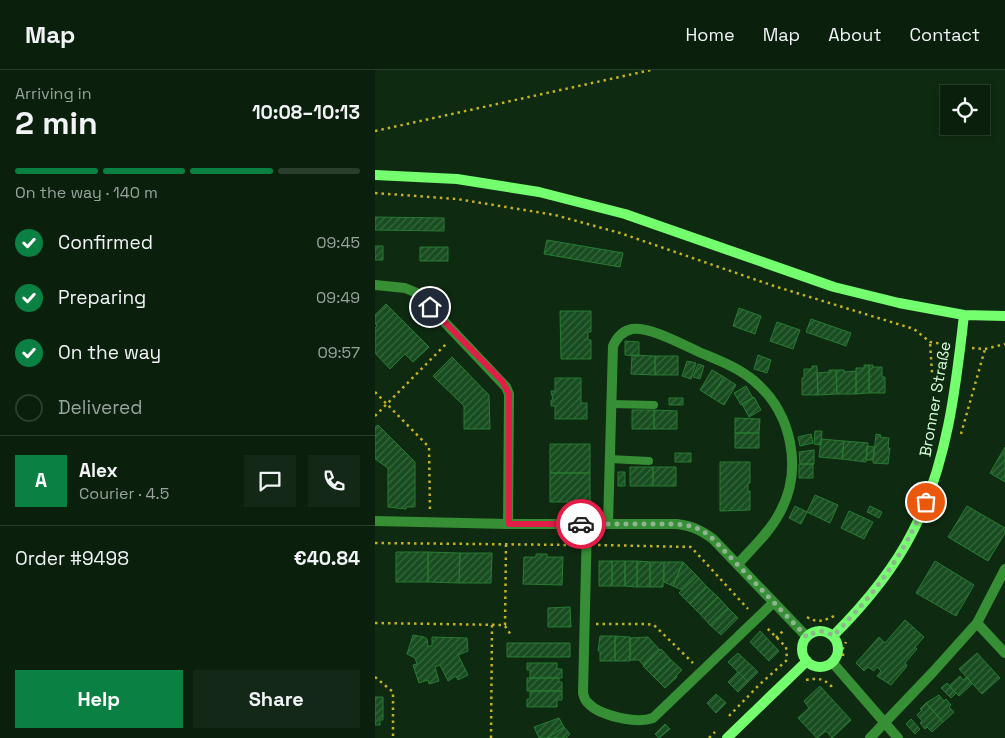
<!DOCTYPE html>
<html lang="en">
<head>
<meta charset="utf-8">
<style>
  body { margin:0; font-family:"Space Grotesk",sans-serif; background:#132816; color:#f1f3f6; height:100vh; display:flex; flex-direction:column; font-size:19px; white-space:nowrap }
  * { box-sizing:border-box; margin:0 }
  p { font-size:16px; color:#99a39d }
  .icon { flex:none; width:28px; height:28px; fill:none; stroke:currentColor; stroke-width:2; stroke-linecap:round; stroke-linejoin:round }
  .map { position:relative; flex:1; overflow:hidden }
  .panel { display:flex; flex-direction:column; background:#0a200d; width:375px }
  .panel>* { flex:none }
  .fabs { position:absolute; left:565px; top:15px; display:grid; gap:10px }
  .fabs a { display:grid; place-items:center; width:50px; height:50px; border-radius:0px; background:#0a200d; box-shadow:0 2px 8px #0003,0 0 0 1px #2a3e2e; font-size:25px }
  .pin { position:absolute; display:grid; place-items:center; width:42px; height:42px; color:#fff; margin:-21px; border:2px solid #fff; border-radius:50%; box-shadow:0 1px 5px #0007 }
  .courier { position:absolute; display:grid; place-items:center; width:50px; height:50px; margin:-25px; border:4px solid #e11d48; border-radius:50%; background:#fff; color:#222; box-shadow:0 1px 6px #0007 }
  .overview em { font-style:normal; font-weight:800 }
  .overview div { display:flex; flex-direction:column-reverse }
  .overview { display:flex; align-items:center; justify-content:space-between; height:85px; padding:0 15px }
  h1 { font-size:32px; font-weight:800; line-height:38px }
  .bar { display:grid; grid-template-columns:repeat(4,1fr); gap:8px 5px; align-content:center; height:60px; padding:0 15px }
  .bar i { height:6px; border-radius:4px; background:#2a3e2e }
  .bar .active { background:#0b8043 }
  .bar p { grid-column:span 4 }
  .line { display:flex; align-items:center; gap:12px; padding:0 15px; border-top:1px solid #2a3e2e }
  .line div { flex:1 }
  .round { display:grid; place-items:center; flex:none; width:52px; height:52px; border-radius:0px; background:#132816 }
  ol { padding:0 15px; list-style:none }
  li { display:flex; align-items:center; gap:15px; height:55px }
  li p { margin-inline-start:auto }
  li .icon { padding:5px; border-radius:50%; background:#0b8043; color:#fff; stroke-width:4 }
  li:last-child { color:#99a39d }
  li i { width:28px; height:28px; border:2px solid #2a3e2e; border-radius:50% }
  .action { display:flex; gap:10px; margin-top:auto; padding:10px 15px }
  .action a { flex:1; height:58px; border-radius:0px; background:#0b8043; color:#fff; font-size:20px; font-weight:800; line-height:58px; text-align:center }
  .action a+a { background:#132816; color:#f1f3f6 }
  header { display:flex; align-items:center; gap:30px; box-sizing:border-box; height:70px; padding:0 25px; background:#0a200d; border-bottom:1px solid #2a3e2e }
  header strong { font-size:24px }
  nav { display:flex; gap:28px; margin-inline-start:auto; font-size:18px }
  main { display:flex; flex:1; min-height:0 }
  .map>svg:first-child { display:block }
</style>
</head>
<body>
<header>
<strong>Map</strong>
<nav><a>Home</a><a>Map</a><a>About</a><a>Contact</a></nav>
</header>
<main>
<section class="panel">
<div class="overview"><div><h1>2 min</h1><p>Arriving in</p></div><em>10:08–10:13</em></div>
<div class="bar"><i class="active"></i><i class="active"></i><i class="active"></i><i></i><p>On the way · 140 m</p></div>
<ol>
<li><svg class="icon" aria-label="check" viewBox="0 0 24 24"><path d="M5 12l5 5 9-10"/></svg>Confirmed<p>09:45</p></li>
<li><svg class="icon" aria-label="check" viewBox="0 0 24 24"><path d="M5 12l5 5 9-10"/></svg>Preparing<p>09:49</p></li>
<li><svg class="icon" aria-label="check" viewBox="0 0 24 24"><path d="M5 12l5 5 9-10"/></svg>On the way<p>09:57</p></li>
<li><i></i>Delivered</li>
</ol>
<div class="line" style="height:90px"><b class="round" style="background:#0b8043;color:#fff">A</b><div><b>Alex</b><p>Courier · 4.5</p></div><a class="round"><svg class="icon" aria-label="chat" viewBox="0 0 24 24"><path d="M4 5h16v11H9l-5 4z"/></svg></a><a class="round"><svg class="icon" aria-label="phone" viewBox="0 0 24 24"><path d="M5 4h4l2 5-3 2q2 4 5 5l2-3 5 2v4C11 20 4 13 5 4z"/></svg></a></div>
<div class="line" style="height:65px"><div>Order #9498</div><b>€40.84</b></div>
<div class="action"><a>Help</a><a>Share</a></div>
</section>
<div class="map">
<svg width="630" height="668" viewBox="0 0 630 668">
  <defs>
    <pattern id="building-hatch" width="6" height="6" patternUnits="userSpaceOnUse" patternTransform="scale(1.25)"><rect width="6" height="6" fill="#184d20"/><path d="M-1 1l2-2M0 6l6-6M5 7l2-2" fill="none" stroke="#396840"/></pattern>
  </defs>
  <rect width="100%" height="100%" fill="#0e2a11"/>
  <!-- building -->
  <path fill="url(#building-hatch)" stroke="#287b33" d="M0 147 69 148V161L0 160Z
    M172 170 248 183 245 197 169 184Z
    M0 176H8V190H0Z
    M45 177H73V191H45Z
    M11 234 54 277 38 292 30 284 15 299 0 283V258L2 256 0 253V245Z
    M364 238 386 246 380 264 358 256Z
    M185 241H216V262H213V270H216V289H186Z
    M436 249 476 263 471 276 431 262Z
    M402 252 425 260 418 279 395 271Z
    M250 271 264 272V286L250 285Z
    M257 285 280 286V305L256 304Z
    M383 285 396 290 392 303 379 299Z
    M280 286H303V305H280Z
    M77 287 114 325 115 359H89V336L58 306Z
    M312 291 321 293 316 309 307 306Z
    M323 294 329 296 325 309 318 307Z
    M489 295H494V323L481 324V298H489Z
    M494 295H498V297H507V307H510V323H494Z
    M437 296H442L443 325H427V308H429V299H437Z
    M337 300 349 307 336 327 325 320Z
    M454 300H461L462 324 443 325 442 303 454 302Z
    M461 300H469V302L481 301V324H462Z
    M349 307 361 315 349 335 336 327Z
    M180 308H206V333H212V349H180V336H176V330H178L176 321H180Z
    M371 316 378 328 366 335 359 323Z
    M379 327 386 340 374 347 367 334Z
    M294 328H308V335H294Z
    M257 340H279V359H257Z
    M279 340 302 341V359H279Z
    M360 348 385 349 384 363H360Z
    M3 355 40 392V437H31V439L13 437V398L0 389V357Z
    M440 361H447L446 375 439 374Z
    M360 363H384V378H360Z
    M436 364 438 373 425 376 423 367Z
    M501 364 506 365 505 367 514 368 513 378H515L513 394 498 393Z
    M446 369 469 371 467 389 444 387Z
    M469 371 493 373 491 392 467 389Z
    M175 374H215V403H175Z
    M492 376 499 377 498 390H491Z
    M630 377V412L615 403Z
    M439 380V394H425L424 382Z
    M300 383H316V392H300Z
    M345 392H375V413H373V421H375V440L345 441Z
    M424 394H438V408H424Z
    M255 397H278V416H255Z
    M278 397H301V416H278Z
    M243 402H250V416H243Z
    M175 403H215V432H175Z
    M440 425 463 435 455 453 432 442Z
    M420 436 432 442 426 454 414 448Z
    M495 436 507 442 504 448 492 442Z
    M592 436 630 458V463L613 491 573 467Z
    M474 441 498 452 489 469 466 458Z
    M21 482H53V512H21Z
    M53 482 85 483 84 513 53 512Z
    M85 483H117L116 513H84Z
    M161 484H172V487H188L187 515 148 514 149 487H161Z
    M224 491H237V516H224Z
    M237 491H250V516H237Z
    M250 491H262V517L250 516Z
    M262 491 275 492V517H262Z
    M560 491 599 515 581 546 541 523Z
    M275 492H289L288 517H275Z
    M289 492H308L298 516 289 512Z
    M308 492 322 506 307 520 298 516Z
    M322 506 332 517 315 534 304 523Z
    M332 517 343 527 325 544 315 534Z
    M343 527 353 538 335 555 325 544Z
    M195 537 196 557H173V538Z
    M353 538 363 548 346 565 335 555Z
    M530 550 549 567 540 577 542 579 530 593 532 596 516 615 502 606 506 601 502 597 499 601 493 597 489 601 481 593 504 567 510 573Z
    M385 561 404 581 394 591 375 572Z
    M38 565 49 567 52 569 53 576H57V567L92 568 93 581 83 585 93 605 83 610 81 606 73 611 65 595 60 597 64 611 54 614 53 610 44 613 38 595 42 594 40 588 32 584Z
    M225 566H240V591H225V581H223Z
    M240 566 255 567V591H240Z
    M273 567 285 580 269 596 264 590H255V568Z
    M132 573H195V587H132Z
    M286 579 296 590 279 607 268 596Z
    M363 583 383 602 373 612 353 592Z
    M602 583 625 608 607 624 584 599Z
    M296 590 307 600 301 606 302 607 290 618 279 607Z
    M152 593H182V599H187V608H155V600H152Z
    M363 602 373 612 363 622 353 612Z
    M585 606 588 610 592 607 597 614 584 626 574 616Z
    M152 608H184V612H187V621H152Z
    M572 613 581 623 576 628 566 618Z
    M445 616 476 650 457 668 451 661 442 668 423 648 434 638 429 631Z
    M155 621H187V630H182V637H152V629H155Z
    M341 624 351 633 341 643 332 633Z
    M564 625 569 631 571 629 576 635 574 637 579 642 568 652 551 633Z
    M0 627H8V650H5V655H0Z
    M551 633 568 652 557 662 552 657 550 659 545 653 547 651 542 645 547 640 545 639Z
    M184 648 189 657 172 668H164L159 657Z
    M536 649 545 659 540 664 531 654Z
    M290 654 295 659 284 668 280 664Z
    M189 657 195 664 191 668H172Z"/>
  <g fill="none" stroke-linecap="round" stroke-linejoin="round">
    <!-- path -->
    <path stroke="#c6b324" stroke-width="2.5" stroke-dasharray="2.5 4" stroke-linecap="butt" d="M0 61 276 0
      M0 123 82 129 180 145 245 163 399 216 539 259 555 272 574 275
      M597 278 610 279 630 274
      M0 322 54 377 55 441
      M0 346 73 272
      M586 364 610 279
      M553 380 559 333 555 272
      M0 473 200 475
      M223 475 316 477 373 539
      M432 547C441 553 449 551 459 546
      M0 553 130 555 131 474
      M221 554H272L279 555 318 593
      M130 556 136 565
      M401 568 409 560
      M468 586V578L471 572
      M0 607 18 622V668
      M431 610C442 608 448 608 456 616L460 613
      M354 646 384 615 412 590 411 577 391 557
      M116 668 117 555
      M334 668 340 662"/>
    <!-- lane -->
    <path stroke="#368e35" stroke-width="8" d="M237 334 279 335
      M235 389 274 391"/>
    <!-- street -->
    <path stroke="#368e35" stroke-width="10" d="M0 215 30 218 42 223 131 317 134 324 133 454
      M0 451 133 454H302C317 456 326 460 338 469L432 567
      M212 454 208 623C209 627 210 631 213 633 225 646 262 654 278 648L398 533
      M233 454 238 276C242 267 247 261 257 259 276 257 306 274 324 282 343 290 362 297 378 310 417 342 429 400 404 444 394 463 377 478 363 494
      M602 553 630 583
      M457 592 523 668
      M495 668 558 602 602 553 630 499"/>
    <!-- secondary -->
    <path stroke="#73ff6e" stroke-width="10" d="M0 105 82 109 164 122 250 144 459 217 524 233 589 245 630 246
      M427 579a18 18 0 1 1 36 0a18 18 0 1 1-36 0Z
      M458 566C489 535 518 501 538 461 572 395 581 317 589 245
      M352 668 432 591"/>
  </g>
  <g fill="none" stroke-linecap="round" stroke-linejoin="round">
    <!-- done -->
    <path stroke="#91b493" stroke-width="5" stroke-dasharray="0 9" d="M206 454H302L315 456 327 460 338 469 432 567C441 560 449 559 458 566 500 523 527 488 551 432"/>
    <!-- route -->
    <path stroke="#e11d48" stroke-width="6" d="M55 237 127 311 134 324V454H206"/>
  </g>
  <g text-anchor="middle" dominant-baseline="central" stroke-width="5" stroke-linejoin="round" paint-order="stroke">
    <!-- street labels -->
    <g font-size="16" fill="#d7ffd9" stroke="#0e2a11">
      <text transform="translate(560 329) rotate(-80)">Bronner Straße</text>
    </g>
  </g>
</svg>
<div class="fabs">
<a><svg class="icon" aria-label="locate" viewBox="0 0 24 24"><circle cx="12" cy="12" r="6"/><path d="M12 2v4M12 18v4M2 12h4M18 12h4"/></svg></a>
</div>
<div class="pin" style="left:551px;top:432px;background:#ea580c"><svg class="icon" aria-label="bag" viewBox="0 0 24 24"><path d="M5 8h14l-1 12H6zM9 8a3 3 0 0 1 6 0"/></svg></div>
<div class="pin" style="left:55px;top:237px;background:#1f2937"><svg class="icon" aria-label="home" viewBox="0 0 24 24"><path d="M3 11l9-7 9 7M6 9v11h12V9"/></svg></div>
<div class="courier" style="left:206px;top:454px"><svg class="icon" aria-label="car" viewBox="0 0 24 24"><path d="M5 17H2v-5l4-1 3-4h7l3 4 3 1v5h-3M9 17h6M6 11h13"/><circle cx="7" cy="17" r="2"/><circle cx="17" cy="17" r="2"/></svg></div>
</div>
</main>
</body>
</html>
